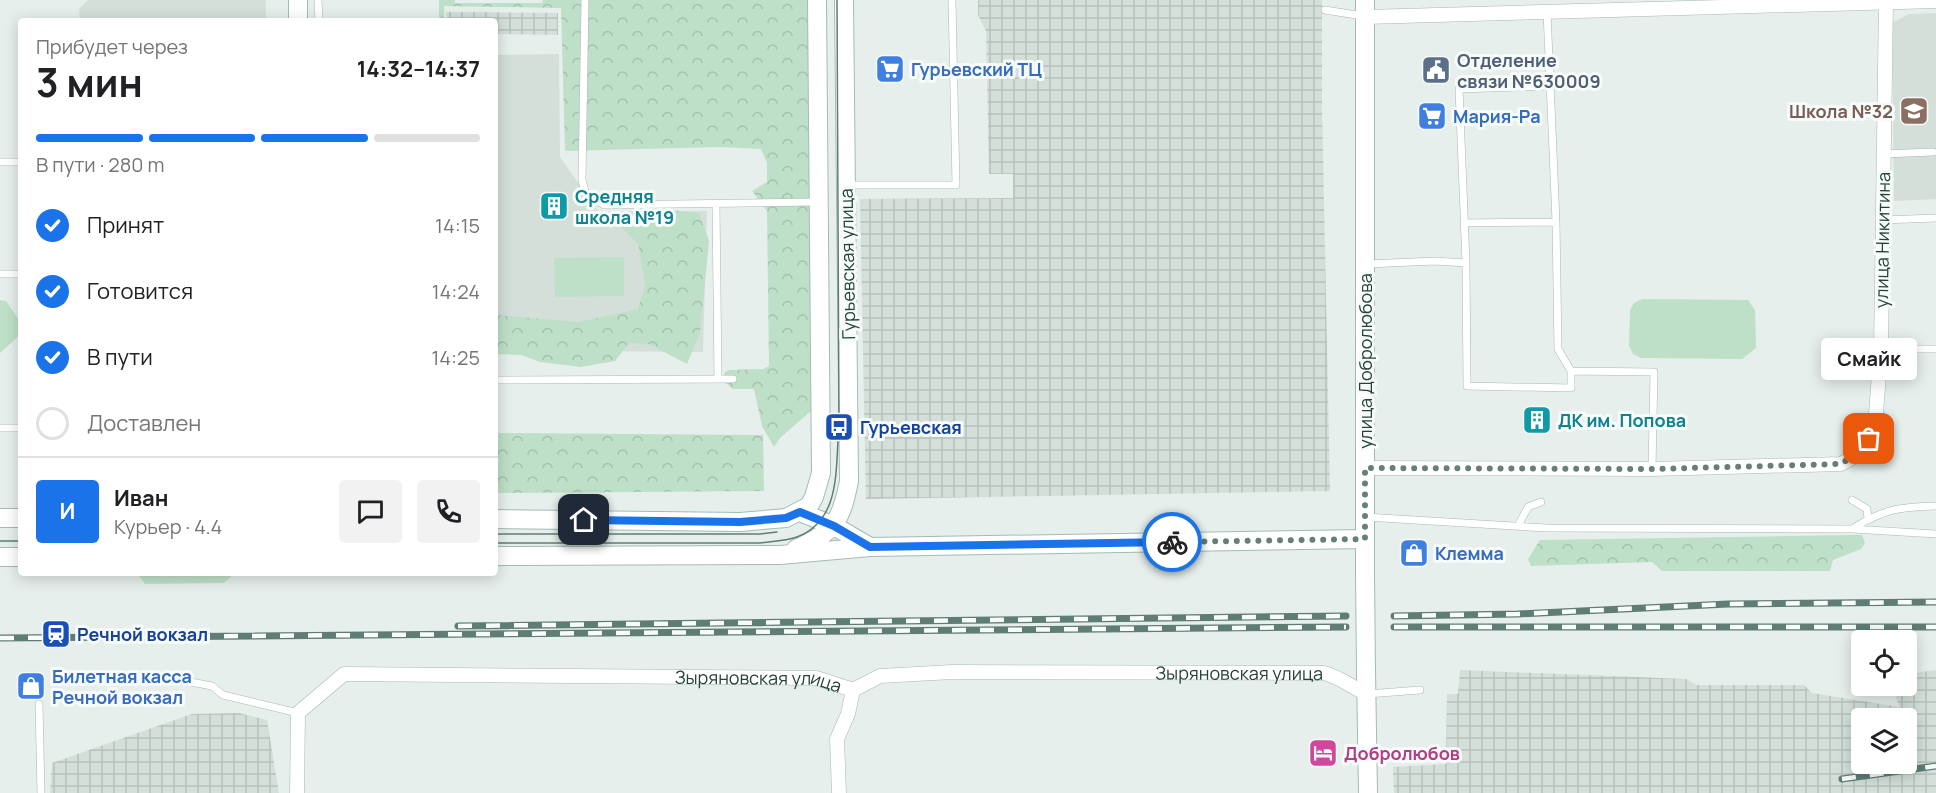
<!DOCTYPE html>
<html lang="ru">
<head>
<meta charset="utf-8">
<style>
  body { margin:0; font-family:Manrope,sans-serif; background:#f2f2f2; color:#202124; height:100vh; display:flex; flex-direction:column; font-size:22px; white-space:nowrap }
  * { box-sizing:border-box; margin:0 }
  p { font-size:20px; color:#757577 }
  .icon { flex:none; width:33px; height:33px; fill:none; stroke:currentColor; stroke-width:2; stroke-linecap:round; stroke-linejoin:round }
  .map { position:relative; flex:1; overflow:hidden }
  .panel { position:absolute; left:18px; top:18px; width:480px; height:558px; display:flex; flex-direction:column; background:#fff; border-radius:6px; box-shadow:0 3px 15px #0003 }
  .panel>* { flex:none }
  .fabs { position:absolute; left:1851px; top:630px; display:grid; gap:12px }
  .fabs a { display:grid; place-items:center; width:66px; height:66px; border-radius:6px; background:#fff; box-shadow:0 3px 15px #0003; font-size:30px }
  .pin { position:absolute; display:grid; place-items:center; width:51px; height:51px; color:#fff; margin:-26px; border-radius:12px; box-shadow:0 3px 9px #0006 }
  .courier { position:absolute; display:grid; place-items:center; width:60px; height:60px; margin:-30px; border:4px solid #1a73e8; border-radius:50%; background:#fff; color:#222; box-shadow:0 2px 8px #0007 }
  .bubble { position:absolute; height:42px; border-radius:6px; background:#fff; box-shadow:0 3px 15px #0003; font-size:20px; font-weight:700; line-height:42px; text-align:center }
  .headline em { font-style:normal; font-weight:700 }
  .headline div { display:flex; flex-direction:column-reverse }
  .headline { display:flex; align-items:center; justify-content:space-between; height:102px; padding:0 18px }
  h1 { font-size:39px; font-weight:700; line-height:45px }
  .bar { display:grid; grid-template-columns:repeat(4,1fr); gap:9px 6px; align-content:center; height:72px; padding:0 18px }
  .bar i { height:8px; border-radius:4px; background:#e0e0e0 }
  .bar .selected { background:#1a73e8 }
  .bar p { grid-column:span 4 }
  .line { display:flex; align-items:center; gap:15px; padding:0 18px; border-top:2px solid #e0e0e0 }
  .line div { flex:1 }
  .round { display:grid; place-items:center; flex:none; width:63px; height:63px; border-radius:6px; background:#f2f2f2 }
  ol { padding:0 18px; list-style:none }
  li { display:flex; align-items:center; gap:18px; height:66px }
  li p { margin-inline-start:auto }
  li .icon { padding:6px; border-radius:50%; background:#1a73e8; color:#fff; stroke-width:4 }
  li:last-child { color:#757577 }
  li i { width:33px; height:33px; border:3px solid #e0e0e0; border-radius:50% }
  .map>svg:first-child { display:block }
</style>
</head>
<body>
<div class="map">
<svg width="1936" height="793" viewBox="0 0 1936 793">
  <defs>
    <pattern id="industrial-grid" width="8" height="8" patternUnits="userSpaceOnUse" patternTransform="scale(1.5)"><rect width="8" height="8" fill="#d4dfda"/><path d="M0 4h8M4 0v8" fill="none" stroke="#b6c1bc"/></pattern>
    <pattern id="forest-crowns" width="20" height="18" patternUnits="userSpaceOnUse" patternTransform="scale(1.5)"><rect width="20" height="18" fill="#bfe0c8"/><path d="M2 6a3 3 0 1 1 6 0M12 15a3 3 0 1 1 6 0" fill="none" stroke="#a4c1ad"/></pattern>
  </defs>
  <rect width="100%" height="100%" fill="#e6efeb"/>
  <!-- built -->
  <path fill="#d4dfda" d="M88 0H266V21H80L79 9Z
    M1936 13V199L1894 201 1892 23 1909 14Z
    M559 54 560 157 598 211H707L703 352 495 350V55Z"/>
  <!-- industrial -->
  <path fill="url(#industrial-grid)" fill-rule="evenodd" d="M978 0H1322V106L1330 491 866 499 860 199 1013 198V174H989L986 31 978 15Z
    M446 12 558 13V35L495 34V21H447Z
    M1460 670 1686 679 1696 685H1804L1812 693 1900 707 1896 698V686H1906L1907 674 1936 670V793H1394L1393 767 1446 764 1447 694H1458ZM1862 718H1906V764H1862Z
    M239 713 267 720 279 793H50L52 763 192 714Z"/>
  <!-- forest -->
  <path fill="url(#forest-crowns)" d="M439 0H455V3H542L543 0H808L811 411 780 438 774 447 762 426 754 389H733L722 380 725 372 729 370 763 369 769 366 767 211 752 191 767 182V163L761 149 720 147 565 151 561 8 444 6V21H439Z
    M671 210 699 213 709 241 700 333 687 364 649 344 629 343 615 361 581 367 540 362 521 355 495 354V315L579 322 638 309 645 286 638 244 617 223 636 211Z
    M495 433 763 435 764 491 495 493Z
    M1852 535H1862L1865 543 1861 549 1833 560 1830 571H1662L1652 562 1531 566 1528 559 1540 540Z
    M142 573H235L224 583 145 584 139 576Z"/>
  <!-- park -->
  <path fill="#bfe0c8" d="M624 257V296L555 297 554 258Z
    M1642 299 1748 300 1755 310 1756 348 1742 359 1641 358 1633 354 1629 346 1630 310 1634 303Z
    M0 300 6 301 21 323V334L0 353Z"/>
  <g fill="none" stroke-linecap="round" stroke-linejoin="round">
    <!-- lane casing -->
    <g stroke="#a8b8b2" stroke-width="8">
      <path id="lane" d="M318 0 319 21
        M585 0 582 180 586 194 604 205 817 202
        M1325 10 1363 16
        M1547 12 1556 222
        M1550 86 1459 89 1466 263 1467 386 1571 388V371L1654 372 1652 469
        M1883 154 1933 152
        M0 162H21
        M847 185H956L952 0
        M716 204 718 379
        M1882 220 1936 218
        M1464 223 1556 222 1558 349 1571 371
        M1367 264 1435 261 1466 263
        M0 274H21
        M1881 349H1936
        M495 380 733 379
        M0 428H21
        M1852 500 1867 509 1868 519
        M1365 517 1546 528 1852 529C1884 509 1899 507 1936 506
        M1518 526 1528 507 1541 502
        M1852 529 1936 534
        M65 680 170 678 212 686 223 695 298 713
        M1367 694 1420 690
        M39 704 41 793"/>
    </g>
    <!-- street casing -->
    <g stroke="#a8b8b2" stroke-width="15">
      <g id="street">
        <path d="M1365 17 1936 1"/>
        <path d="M1365 468 1652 469 1841 464 1862 452 1875 426 1881 349 1886 0"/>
        <path id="s1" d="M297 793 298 713 344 674 816 678 853 690 880 676 952 672 1324 673C1340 677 1351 687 1367 694"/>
        <path d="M839 793 837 739 848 714 853 690"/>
      </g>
    </g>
    <!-- secondary casing -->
    <g stroke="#a4bbb3" stroke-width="20">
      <path id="secondary" d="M298 0V21
        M1365 0V574
        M800 512 834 526 870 547
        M0 518H21
        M495 519 740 522 786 518 809 506 814 497 821 473 817 0
        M796 549C834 532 841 522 849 481L844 0
        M495 556 780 555 870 547 1365 539
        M0 557H21
        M1366 672 1368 793"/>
    </g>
    <!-- lane -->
    <use href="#lane" stroke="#fff" stroke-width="7"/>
    <!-- street -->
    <use href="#street" stroke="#fff" stroke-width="14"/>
    <!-- secondary -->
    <use href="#secondary" stroke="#fff" stroke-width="18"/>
    <!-- tram -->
    <path stroke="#5f7d75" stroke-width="1.5" d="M495 534H760L777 532
      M0 541H21
      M495 543H760C772 541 786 541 797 537 842 520 835 467 839 427L837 0"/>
    <!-- rail casing -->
    <g stroke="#5f7d75" stroke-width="7">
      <path id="rail" d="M1394 616 1518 614 1728 604 1936 602
        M458 626 1346 616
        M1394 627H1936
        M0 638 1346 627
        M1842 779 1936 766"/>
    </g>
    <!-- rail -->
    <use href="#rail" stroke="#f7fbf9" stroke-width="4.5" stroke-dasharray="14" stroke-linecap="butt"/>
    <!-- secondary-bridge casing -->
    <g stroke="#a4bbb3" stroke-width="20" stroke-linecap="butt">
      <path id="secondary-bridge" d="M1365 574 1366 672"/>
    </g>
    <!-- secondary-bridge -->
    <use href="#secondary-bridge" stroke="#fff" stroke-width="18"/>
  </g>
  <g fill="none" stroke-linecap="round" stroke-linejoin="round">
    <!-- done -->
    <path stroke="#687f78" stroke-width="6" stroke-dasharray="0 10.8" d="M1172 542 1365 539V468L1652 469 1840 464 1862 452 1869 439"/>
    <!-- route -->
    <path stroke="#1a73e8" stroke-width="8" d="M584 520 740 522 786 518 800 512 834 526 870 547 1172 542"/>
  </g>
  <!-- icons -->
  <defs>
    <g id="supermarket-square" transform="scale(1.5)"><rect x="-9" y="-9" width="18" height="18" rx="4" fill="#3f7fe0" stroke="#f7fbf9"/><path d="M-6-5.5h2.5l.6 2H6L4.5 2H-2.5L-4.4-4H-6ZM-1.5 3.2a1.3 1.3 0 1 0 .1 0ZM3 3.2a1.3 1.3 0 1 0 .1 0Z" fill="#fff"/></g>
    <g id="civic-square" transform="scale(1.5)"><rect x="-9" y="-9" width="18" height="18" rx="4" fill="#5c6f8a" stroke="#f7fbf9"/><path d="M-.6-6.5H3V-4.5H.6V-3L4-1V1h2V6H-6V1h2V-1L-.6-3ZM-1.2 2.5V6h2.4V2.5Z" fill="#fff"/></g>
    <g id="school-square" transform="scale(1.5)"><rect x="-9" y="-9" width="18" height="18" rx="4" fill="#8d6e63" stroke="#f7fbf9"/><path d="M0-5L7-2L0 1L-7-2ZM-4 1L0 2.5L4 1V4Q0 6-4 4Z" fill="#fff"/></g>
    <g id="building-square" transform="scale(1.5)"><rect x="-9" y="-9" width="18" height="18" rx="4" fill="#0f9aa8" stroke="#f7fbf9"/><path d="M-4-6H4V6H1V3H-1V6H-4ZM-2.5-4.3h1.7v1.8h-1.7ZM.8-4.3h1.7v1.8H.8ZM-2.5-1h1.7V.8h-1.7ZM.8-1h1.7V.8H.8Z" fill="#fff"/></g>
    <g id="bus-square" transform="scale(1.5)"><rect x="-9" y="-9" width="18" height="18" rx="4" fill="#1a4fb4" stroke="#f7fbf9"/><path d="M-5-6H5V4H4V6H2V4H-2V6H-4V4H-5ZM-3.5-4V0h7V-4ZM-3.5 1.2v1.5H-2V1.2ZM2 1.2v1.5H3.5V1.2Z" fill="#fff"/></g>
    <g id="shop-square" transform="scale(1.5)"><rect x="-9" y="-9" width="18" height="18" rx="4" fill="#3f7fe0" stroke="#f7fbf9"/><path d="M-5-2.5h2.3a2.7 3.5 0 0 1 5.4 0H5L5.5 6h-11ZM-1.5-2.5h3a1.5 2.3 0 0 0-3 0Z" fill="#fff"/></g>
    <g id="station-square" transform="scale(1.5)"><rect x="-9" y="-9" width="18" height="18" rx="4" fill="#1a4fb4" stroke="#f7fbf9"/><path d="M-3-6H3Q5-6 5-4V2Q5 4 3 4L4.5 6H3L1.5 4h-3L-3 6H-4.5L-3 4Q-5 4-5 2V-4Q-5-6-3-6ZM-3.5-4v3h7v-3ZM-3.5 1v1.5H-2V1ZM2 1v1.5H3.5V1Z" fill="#fff"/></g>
    <g id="hotel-square" transform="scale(1.5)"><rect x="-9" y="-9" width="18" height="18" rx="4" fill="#d1479c" stroke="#f7fbf9"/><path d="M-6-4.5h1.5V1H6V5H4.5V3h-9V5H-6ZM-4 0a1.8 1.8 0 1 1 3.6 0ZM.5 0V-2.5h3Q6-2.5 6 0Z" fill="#fff"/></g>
  </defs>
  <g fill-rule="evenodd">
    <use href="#supermarket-square" x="890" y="69"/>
    <use href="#civic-square" x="1436" y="70"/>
    <use href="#school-square" x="1914" y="111"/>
    <use href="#supermarket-square" x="1432" y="116"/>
    <use href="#building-square" x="554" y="206"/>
    <use href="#building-square" x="1537" y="420"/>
    <use href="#bus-square" x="839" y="427"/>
    <use href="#shop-square" x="1414" y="553"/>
    <use href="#station-square" x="56" y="634"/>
    <use href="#shop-square" x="31" y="686"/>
    <use href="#hotel-square" x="1323" y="753"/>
  </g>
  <g text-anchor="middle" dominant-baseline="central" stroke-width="6" stroke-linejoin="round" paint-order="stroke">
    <!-- service labels -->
    <g font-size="18" font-weight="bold" fill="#4e5e75" stroke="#f7fbf9" text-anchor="start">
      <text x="1457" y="60">Отделение<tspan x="1457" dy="21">связи №630009</tspan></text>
    </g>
    <!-- shop labels -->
    <g font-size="18" font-weight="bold" fill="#366cbe" stroke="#f7fbf9" text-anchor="start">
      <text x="911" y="69">Гурьевский ТЦ</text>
      <text x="1453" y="116">Мария-Ра</text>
      <text x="1435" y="553">Клемма</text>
      <text x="52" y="676">Билетная касса<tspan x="52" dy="21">Речной вокзал</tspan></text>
    </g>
    <!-- education labels -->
    <g font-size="18" font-weight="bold" fill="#785e54" stroke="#f7fbf9" text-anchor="end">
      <text x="1893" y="111">Школа №32</text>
    </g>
    <!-- culture labels -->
    <g font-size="18" font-weight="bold" fill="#0d838f" stroke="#f7fbf9" text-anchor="start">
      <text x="575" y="196">Средняя<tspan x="575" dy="21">школа №19</tspan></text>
      <text x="1558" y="420">ДК им. Попова</text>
    </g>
    <!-- street labels -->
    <g font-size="18" fill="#24423a" stroke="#f7fbf9">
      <text transform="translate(1882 240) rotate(-89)">улица Никитина</text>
      <text transform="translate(847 264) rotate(-91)">Гурьевская улица</text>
      <text transform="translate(1365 361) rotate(-90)">улица Добролюбова</text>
      <text stroke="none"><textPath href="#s1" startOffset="1041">Зыряновская улица</textPath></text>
      <text stroke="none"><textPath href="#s1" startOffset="555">Зыряновская улица</textPath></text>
    </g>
    <!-- transit labels -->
    <g font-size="18" font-weight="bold" fill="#164399" stroke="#f7fbf9" text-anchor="start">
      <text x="860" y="427">Гурьевская</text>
      <text x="77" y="634">Речной вокзал</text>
    </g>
    <!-- hotel labels -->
    <g font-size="18" font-weight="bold" fill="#b23c85" stroke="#f7fbf9" text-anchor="start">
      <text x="1344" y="753">Добролюбов</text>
    </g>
  </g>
</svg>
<div class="fabs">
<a><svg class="icon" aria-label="locate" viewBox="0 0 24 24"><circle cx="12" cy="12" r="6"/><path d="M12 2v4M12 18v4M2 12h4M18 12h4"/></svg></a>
<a><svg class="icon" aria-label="layers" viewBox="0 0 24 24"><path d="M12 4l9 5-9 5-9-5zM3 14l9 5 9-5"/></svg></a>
</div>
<div class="pin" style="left:1869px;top:439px;background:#ea580c"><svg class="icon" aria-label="bag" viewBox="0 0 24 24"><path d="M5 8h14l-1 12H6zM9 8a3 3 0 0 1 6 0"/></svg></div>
<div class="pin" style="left:584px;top:520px;background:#1f2937"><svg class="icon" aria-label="home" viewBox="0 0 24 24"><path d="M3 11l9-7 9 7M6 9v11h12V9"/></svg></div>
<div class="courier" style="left:1172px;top:542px"><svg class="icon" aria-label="bike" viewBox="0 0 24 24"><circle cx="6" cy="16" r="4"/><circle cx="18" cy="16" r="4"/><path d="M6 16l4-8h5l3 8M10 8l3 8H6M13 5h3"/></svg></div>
<div class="bubble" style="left:1821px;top:338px;width:96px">Смайк</div>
<section class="panel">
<div class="headline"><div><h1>3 мин</h1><p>Прибудет через</p></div><em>14:32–14:37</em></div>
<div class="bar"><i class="selected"></i><i class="selected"></i><i class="selected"></i><i></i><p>В пути · 280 m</p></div>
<ol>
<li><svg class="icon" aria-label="check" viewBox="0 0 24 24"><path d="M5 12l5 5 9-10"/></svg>Принят<p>14:15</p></li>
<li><svg class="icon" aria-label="check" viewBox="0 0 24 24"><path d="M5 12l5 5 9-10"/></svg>Готовится<p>14:24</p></li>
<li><svg class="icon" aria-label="check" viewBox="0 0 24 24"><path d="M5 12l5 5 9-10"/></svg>В пути<p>14:25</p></li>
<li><i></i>Доставлен</li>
</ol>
<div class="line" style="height:108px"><b class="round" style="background:#1a73e8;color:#fff">И</b><div><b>Иван</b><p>Курьер · 4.4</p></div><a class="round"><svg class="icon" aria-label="chat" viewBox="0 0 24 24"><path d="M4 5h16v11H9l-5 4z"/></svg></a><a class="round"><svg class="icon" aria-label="phone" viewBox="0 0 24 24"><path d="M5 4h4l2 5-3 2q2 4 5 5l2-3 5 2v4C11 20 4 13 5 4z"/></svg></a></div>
</section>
</div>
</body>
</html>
